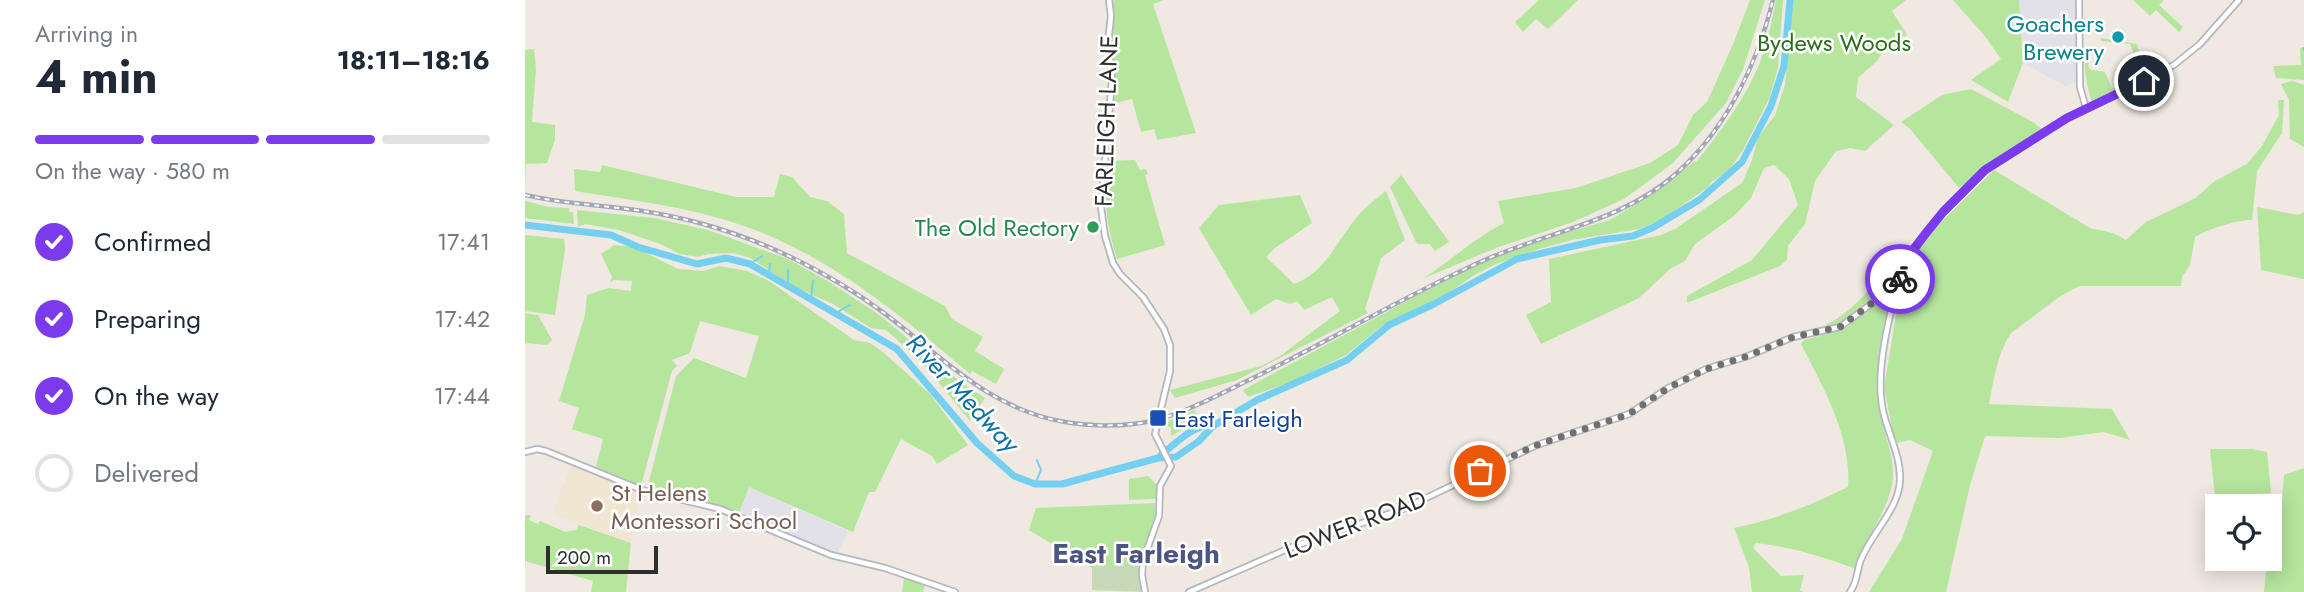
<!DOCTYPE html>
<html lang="en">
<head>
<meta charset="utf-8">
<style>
  body { margin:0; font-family:Jost,sans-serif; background:#f2f2f3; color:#1f2937; height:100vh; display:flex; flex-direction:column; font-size:26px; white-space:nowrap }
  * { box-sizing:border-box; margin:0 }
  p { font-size:23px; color:#747a83 }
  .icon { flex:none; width:38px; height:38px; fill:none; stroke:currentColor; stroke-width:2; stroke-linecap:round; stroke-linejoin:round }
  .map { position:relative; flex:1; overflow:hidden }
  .sheet { display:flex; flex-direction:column; background:#fff; width:525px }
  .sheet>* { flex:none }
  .buttons { position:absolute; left:1680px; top:494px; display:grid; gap:14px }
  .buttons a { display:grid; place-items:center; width:77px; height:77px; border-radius:0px; background:#fff; box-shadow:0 4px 18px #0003; font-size:35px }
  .scale { position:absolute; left:21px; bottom:18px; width:112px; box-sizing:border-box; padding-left:7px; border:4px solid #2e2e2e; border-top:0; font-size:19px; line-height:24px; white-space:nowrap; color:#2e2e2e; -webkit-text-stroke:5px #fff; paint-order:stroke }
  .pin { position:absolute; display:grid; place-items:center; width:60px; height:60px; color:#fff; margin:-30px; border:4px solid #fff; border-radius:50%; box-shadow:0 2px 7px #0007 }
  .courier { position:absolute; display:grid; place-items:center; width:70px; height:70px; margin:-35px; border:5px solid #7c3aed; border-radius:50%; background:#fff; color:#222; box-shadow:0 2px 9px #0007 }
  .summary em { font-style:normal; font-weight:700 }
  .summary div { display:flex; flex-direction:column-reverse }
  .summary { display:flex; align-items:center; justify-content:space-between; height:119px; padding:0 35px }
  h1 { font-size:46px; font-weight:700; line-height:52px }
  .bar { display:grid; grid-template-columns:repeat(4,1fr); gap:10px 7px; align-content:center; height:84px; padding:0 35px }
  .bar i { height:9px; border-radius:5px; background:#e0e1e3 }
  .bar .current { background:#7c3aed }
  .bar p { grid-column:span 4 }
  ol { padding:0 35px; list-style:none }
  li { display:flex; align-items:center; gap:21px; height:77px }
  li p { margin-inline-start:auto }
  li .icon { padding:7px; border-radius:50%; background:#7c3aed; color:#fff; stroke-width:4 }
  li:last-child { color:#747a83 }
  li i { width:38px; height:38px; border:4px solid #e0e1e3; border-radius:50% }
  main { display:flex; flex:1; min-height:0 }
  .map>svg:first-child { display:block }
</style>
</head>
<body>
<main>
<section class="sheet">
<div class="summary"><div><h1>4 min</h1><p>Arriving in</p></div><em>18:11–18:16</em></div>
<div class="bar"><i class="current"></i><i class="current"></i><i class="current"></i><i></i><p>On the way · 580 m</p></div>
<ol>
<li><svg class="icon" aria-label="check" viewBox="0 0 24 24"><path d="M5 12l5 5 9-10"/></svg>Confirmed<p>17:41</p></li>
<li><svg class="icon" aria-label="check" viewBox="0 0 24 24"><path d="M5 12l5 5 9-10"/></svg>Preparing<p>17:42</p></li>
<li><svg class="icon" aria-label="check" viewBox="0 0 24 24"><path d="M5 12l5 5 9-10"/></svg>On the way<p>17:44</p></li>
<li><i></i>Delivered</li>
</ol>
</section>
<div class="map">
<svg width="1779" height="592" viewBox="0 0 1779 592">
  <rect width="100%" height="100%" fill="#efe9e1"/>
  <!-- industrial -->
  <path fill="#e3e1e8" d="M1494 0H1551L1554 81 1540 86 1498 63Z
    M224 487 323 531 312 554 214 513Z"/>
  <!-- education -->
  <path fill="#f0e6d1" d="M48 463 116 491 106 543 29 514 33 497Z"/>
  <!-- green -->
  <path fill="#b6e59e" d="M587 0H639L628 4 671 133 632 140 629 129 616 132 607 99 587 104 589 76 586 44Z
    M1014 0H1053L1023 29 1011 19 998 32 990 22Z
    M1225 0H1240L1218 69 1201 103 1148 163 1099 199 1048 222 971 248 897 279C926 261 949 238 979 223L973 201 1051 188 1125 163 1153 145 1168 115 1182 102 1209 42Z
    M1251 0H1258L1253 68 1244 99 1218 150 1204 170 1188 181 1182 188 1136 220 1114 229 1047 240 1014 249 971 264 948 276 911 301 858 325 821 355 768 381 723 397 718 390 891 296 969 257 1016 240 1085 220 1127 194 1170 161 1171 162C1196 132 1225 92 1238 54 1244 37 1247 18 1251 0Z
    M1268 0H1381L1367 11 1382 35 1359 49 1353 60 1333 78 1331 97 1369 125 1340 151 1325 148 1311 151 1290 181 1280 224 1263 246 1262 260 1255 266 1162 303V296L1227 260 1273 205 1264 179 1249 165 1239 168 1226 198 1209 216 1170 244 1160 261 1145 269 1114 298 1016 344 1001 315 1026 302 1024 259 1136 235 1150 229 1217 183 1227 160 1233 138 1250 115 1260 85Z
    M1428 0H1494L1498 63 1483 102 1446 80 1476 59 1459 35Z
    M1608 0H1639L1634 5 1658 27 1654 32 1631 10 1625 16Z
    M1576 38 1612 44 1618 64H1627L1632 72 1592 93 1567 102C1561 83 1558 67 1561 47H1567L1563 66 1566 70 1580 72 1587 89 1618 76 1605 44 1576 41Z
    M1775 48H1779V80L1751 78 1748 66 1776 65Z
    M9 49 11 69 7 122 30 125V140L22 163 1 164 0 186V50Z
    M1767 81 1779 85V147L1765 139 1764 100 1756 84Z
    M1446 89 1508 122 1517 129 1434 188 1385 129 1376 122 1417 95Z
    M1753 100H1759L1757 133 1732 171 1727 220C1715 219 1680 230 1670 237L1665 265 1657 277 1656 286H1554L1534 297 1486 333C1472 354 1469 379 1464 404L1587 409 1605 440 1579 432 1535 438 1460 436 1445 485 1421 592H1344L1377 539 1408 451 1385 440 1370 443 1359 387 1374 297 1384 261 1415 223 1469 170 1565 228 1588 233 1601 240 1621 222 1669 199 1690 181 1722 164 1737 146 1754 115Z
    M610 160 615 170 621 169 623 174 620 175 640 245 592 259C581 225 579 197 581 161Z
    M77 165 211 197H249L255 174 267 177 285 197 302 201 319 214 322 253 420 306 427 319 458 337 450 351 479 369 471 384 447 371 445 374C371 311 293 246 197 219 149 205 99 199 50 191L49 169 75 172Z
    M876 175 924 242 910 251 905 244H892L865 187Z
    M861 191 880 240 856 258 840 309 843 313 712 380 650 398 645 390 736 366 755 356 815 311 807 297 779 310 772 301 765 304 751 299 726 315 674 228 694 205 775 195 787 223 750 248 741 257 769 284C801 272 811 242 832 217 840 207 851 199 861 191Z
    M0 201 24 207 44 208V212H48L49 224 0 218Z
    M1732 207 1773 215 1779 212V279L1736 270Z
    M52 210 129 218 183 230 263 259 306 283 353 314 438 384 460 398 445 421 397 362 361 330 346 328 308 304 270 287 225 258 209 253 183 254 173 257 154 254 138 245 94 230 60 224 53 227Z
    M0 235 39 239 40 249 30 315 0 311Z
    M89 245 100 246 117 251 153 269 179 271 194 266 222 271 244 281 329 340 345 343 359 353 406 395 443 445 412 464 407 456 376 439 350 492H344L328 532 224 487 214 513 123 485 151 376 169 358 221 378 234 336 175 321 165 353 147 360 152 366 147 371 116 486 71 467 78 439 47 429 54 408 34 401 60 315 62 295 83 288 106 291 107 281 89 280 85 283 87 277 76 254Z
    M1382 252 1369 280 1314 323 1299 326C1334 309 1353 276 1382 252Z
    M1364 294C1360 331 1352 369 1355 406 1357 434 1372 457 1367 485 1361 516 1338 540 1331 569 1299 557 1266 547 1231 543L1228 548 1256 576 1279 575 1275 590 1278 592H1227L1224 567 1209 528C1250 520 1286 505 1323 487 1327 437 1298 387 1276 344L1279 340 1320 329Z
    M0 313 13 315 27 340 22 345 0 343Z
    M669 410 673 415 657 430 646 436V427L638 426 639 423Z
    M1685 449H1727L1742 452 1746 493 1727 494V506H1692V515Z
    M1779 468V592H1739L1741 573 1755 528 1759 475Z
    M623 476 632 485 633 499 604 500V479Z
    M630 503V518L613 564 567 568 504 530 511 508Z
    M0 515H6L4 520 13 524 15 521 41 532 51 530 54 525 106 543 101 592H66L68 581 0 561Z
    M379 578 400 584 398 592H377Z"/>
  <!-- cemetery -->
  <path fill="#c8d9b8" d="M613 564 619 592 567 590V568Z"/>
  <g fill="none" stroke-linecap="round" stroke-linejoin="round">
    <!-- stream -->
    <path stroke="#75cff0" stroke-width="2" d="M1778 48 1779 50
      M225 264 237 256
      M244 275 245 264
      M263 286V270
      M286 299 288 281
      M309 314 325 305
      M510 484 516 470 512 460"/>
    <!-- river -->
    <path stroke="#75cff0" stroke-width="7" d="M0 225 86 235 113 247 172 264 201 258 225 264 372 349 452 443 489 476 510 484H537L633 458 651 457 674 441 688 426 732 400 822 360 864 325 909 304 992 259 1075 240 1108 236 1129 227 1174 200 1217 162 1246 106 1259 66 1265 0
      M636 455C650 444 669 423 688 426"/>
    <!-- tertiary casing -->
    <g stroke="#b4b7c1" stroke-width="8">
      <path id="tertiary" d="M584 0 586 16 583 42 587 80 576 207 580 236 588 263 595 274 618 297 639 329 645 345V371L630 434 646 466 635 486 634 516 618 561 617 575 620 592
        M1554 0 1555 87 1561 108
        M1325 592C1332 583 1332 572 1335 562 1345 534 1374 510 1375 480 1376 457 1363 433 1358 411 1350 373 1363 321 1373 283"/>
    </g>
    <!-- secondary casing -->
    <g stroke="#b4b7c1" stroke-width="8">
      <path id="secondary" d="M0 452 12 449 21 451 117 490 195 509 306 555 360 568 430 592
        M664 592 767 547 878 509 1012 445 1104 414 1143 388 1181 369 1223 356 1268 337 1315 327 1374 283 1385 254 1418 212 1460 170 1542 118 1649 65 1675 44 1714 0"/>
    </g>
    <!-- tertiary -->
    <use href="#tertiary" stroke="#fff" stroke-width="4.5"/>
    <!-- secondary -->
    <use href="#secondary" stroke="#fff" stroke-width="4.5"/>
    <!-- rail casing -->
    <g stroke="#a3a6b8" stroke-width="4.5">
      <path id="rail" d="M0 195C38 204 78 205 117 211 177 220 238 241 291 270 321 286 350 305 377 327 428 368 473 411 540 422 571 427 604 427 635 419 668 409 699 392 730 377 805 340 877 298 953 263 1019 232 1097 223 1153 172 1202 127 1232 64 1248 0"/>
    </g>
    <!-- rail -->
    <use href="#rail" stroke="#fff" stroke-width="2" stroke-dasharray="5" stroke-linecap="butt"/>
  </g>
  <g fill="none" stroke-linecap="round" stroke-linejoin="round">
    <!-- done -->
    <path stroke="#726f6d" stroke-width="7" stroke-dasharray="0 12.6" d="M955 471 1012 445 1104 414 1143 388 1181 369 1223 356 1268 337 1315 327 1374 283 1375 279"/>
    <!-- route -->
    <path stroke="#7c3aed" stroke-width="9" d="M1375 279 1385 254 1401 233 1418 212 1460 170 1542 118 1619 81"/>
  </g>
  <!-- markers -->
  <circle fill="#0f9aa8" stroke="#fff" stroke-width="2.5" cx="1593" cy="37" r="7"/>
  <circle fill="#2e9e5b" stroke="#fff" stroke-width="2.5" cx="568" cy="227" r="7"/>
  <rect fill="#1a4fb4" stroke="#fff" stroke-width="2.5" x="624" y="409" width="18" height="18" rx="3.5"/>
  <circle fill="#8d6e63" stroke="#fff" stroke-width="2.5" cx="72" cy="506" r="7"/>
  <g text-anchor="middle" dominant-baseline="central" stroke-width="5" stroke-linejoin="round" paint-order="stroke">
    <!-- culture labels -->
    <g font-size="24" fill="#0d838f" stroke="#fff" text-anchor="end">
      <text x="1579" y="23">Goachers<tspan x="1579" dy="28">Brewery</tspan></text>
    </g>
    <!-- park labels -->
    <g font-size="24" fill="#2c6e1b" stroke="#fff">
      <text x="1309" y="42">Bydews Woods</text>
    </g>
    <!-- street labels -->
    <g font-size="24" fill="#2e2e2e" stroke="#fff">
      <text transform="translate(581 121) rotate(-88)">FARLEIGH LANE</text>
      <text transform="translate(830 524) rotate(-21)">LOWER ROAD</text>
    </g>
    <!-- leisure labels -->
    <g font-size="24" fill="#27864d" stroke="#fff" text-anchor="end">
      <text x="554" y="227">The Old Rectory</text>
    </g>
    <!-- transit labels -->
    <g font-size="24" fill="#164399" stroke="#fff" text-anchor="start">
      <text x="649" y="418">East Farleigh</text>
    </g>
    <!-- education labels -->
    <g font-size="24" fill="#785e54" stroke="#fff" text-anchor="start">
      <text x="86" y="492">St Helens<tspan x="86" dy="28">Montessori School</tspan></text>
    </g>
    <!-- water labels -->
    <g font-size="26" font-style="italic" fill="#0d6fa3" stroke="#fff">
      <text transform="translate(438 393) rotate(47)">River Medway</text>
    </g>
    <!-- quarter labels -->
    <g font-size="28" font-weight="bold" fill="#4d5680" stroke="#fff">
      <text x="611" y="553">East Farleigh</text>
    </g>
  </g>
</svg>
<div class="buttons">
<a><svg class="icon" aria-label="locate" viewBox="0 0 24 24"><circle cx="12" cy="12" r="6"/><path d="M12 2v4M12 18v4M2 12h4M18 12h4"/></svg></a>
</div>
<div class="scale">200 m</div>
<div class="pin" style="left:955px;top:471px;background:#ea580c"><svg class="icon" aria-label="bag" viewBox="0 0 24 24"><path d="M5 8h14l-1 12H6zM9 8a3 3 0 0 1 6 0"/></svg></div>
<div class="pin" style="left:1619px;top:81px;background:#1f2937"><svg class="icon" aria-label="home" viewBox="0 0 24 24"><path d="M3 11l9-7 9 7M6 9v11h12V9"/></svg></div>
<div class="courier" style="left:1375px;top:279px"><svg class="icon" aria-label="bike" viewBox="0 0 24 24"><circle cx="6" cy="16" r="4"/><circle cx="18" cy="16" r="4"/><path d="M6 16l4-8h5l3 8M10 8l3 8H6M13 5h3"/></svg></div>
</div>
</main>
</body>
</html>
